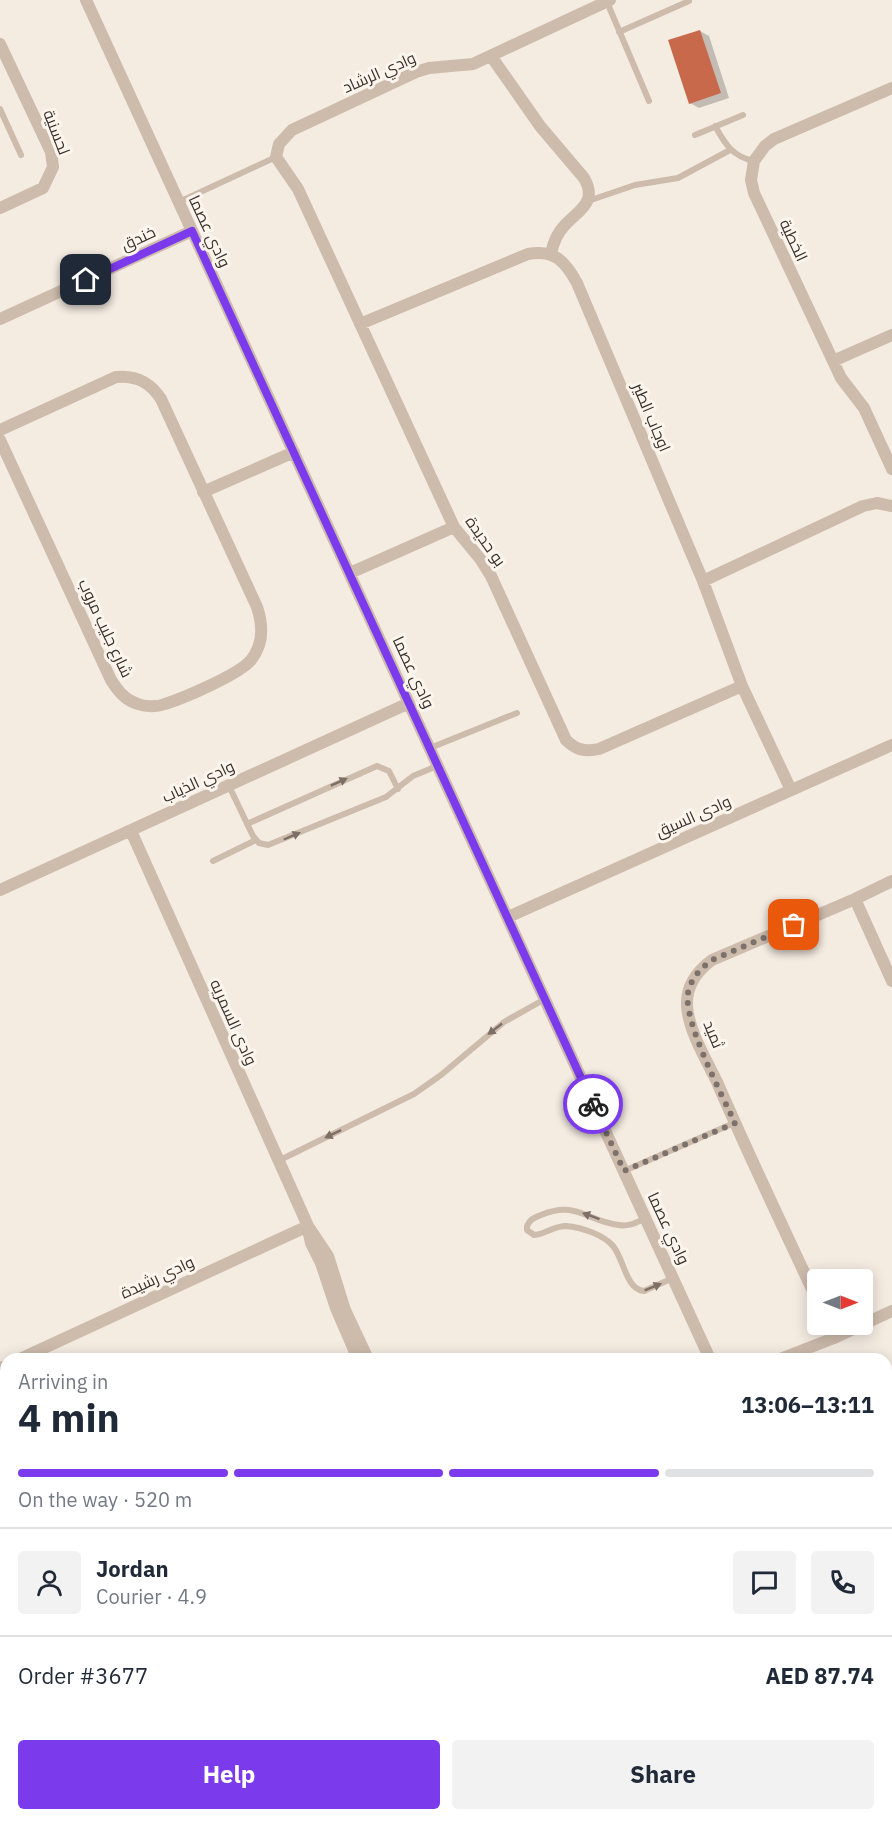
<!DOCTYPE html>
<html lang="en">
<head>
<meta charset="utf-8">
<style>
  body { margin:0; font-family:"IBM Plex Sans",Cairo,sans-serif; background:#f2f2f3; color:#1f2937; height:100vh; display:flex; flex-direction:column; font-size:22px; white-space:nowrap }
  * { box-sizing:border-box; margin:0 }
  p { font-size:20px; color:#747a83 }
  .icon { flex:none; width:33px; height:33px; fill:none; stroke:currentColor; stroke-width:2; stroke-linecap:round; stroke-linejoin:round }
  .map { position:relative; flex:1; overflow:hidden }
  .side { position:absolute; left:0px; top:1353px; width:892px; height:468px; display:flex; flex-direction:column; background:#fff; border-radius:18px 18px 0 0; box-shadow:0 3px 15px #0003 }
  .side>* { flex:none }
  .needle { width:39px; rotate:90deg }
  .tools { position:absolute; left:807px; top:1269px; display:grid; gap:12px }
  .tools a { display:grid; place-items:center; width:66px; height:66px; border-radius:6px; background:#fff; box-shadow:0 3px 15px #0003; font-size:30px }
  .pin { position:absolute; display:grid; place-items:center; width:51px; height:51px; color:#fff; margin:-26px; border-radius:12px; box-shadow:0 3px 9px #0006 }
  .courier { position:absolute; display:grid; place-items:center; width:60px; height:60px; margin:-30px; border:4px solid #7c3aed; border-radius:50%; background:#fff; color:#222; box-shadow:0 2px 8px #0007 }
  .overview em { font-style:normal; font-weight:800 }
  .overview div { display:flex; flex-direction:column-reverse }
  .overview { display:flex; align-items:center; justify-content:space-between; height:102px; padding:0 18px }
  h1 { font-size:39px; font-weight:800; line-height:45px }
  .bar { display:grid; grid-template-columns:repeat(4,1fr); gap:9px 6px; align-content:center; height:72px; padding:0 18px }
  .bar i { height:8px; border-radius:4px; background:#e0e1e3 }
  .bar .selected { background:#7c3aed }
  .bar p { grid-column:span 4 }
  .line { display:flex; align-items:center; gap:15px; padding:0 18px; border-top:2px solid #e0e1e3 }
  .line div { flex:1 }
  .round { display:grid; place-items:center; flex:none; width:63px; height:63px; border-radius:6px; background:#f2f2f3 }
  .button { display:flex; gap:12px; margin-top:auto; padding:12px 18px }
  .button a { flex:1; height:69px; border-radius:6px; background:#7c3aed; color:#fff; font-size:24px; font-weight:800; line-height:69px; text-align:center }
  .button a+a { background:#f2f2f3; color:#1f2937 }
  .map>svg:first-child { display:block }
</style>
</head>
<body>
<div class="map">
<svg width="892" height="1821" viewBox="0 0 892 1821">
  <rect width="100%" height="100%" fill="#f4ebe1"/>
  <!-- shadow -->
  <path fill="#0003" d="M700 31 709 36 729 98 699 108 690 103Z"/>
  <!-- building -->
  <path fill="#c8694b" d="M700 30 721 93 689 104 668 40Z"/>
  <g fill="none" stroke-linecap="round" stroke-linejoin="round">
    <!-- service -->
    <path stroke="#cdbbac" stroke-width="6" d="M607 2 649 101
      M619 32 689 1
      M0 109 21 155
      M715 126C725 144 733 157 754 161
      M695 135 743 115
      M588 201 635 185 678 178 730 150
      M179 202 276 157
      M430 748 517 713
      M229 786 253 836 259 843 268 845 386 797 413 776 437 766
      M247 824 377 766 389 771 398 789
      M213 861 256 840
      M278 1161 414 1094 441 1075 504 1022 545 999
      M624 1171 734 1123
      M646 1218C637 1222 629 1227 619 1225 586 1221 577 1200 541 1215 534 1218 530 1219 527 1226V1230L534 1235C545 1234 554 1226 566 1226 581 1227 604 1235 613 1246 624 1259 626 1290 644 1291L673 1278
      M440 1815 443 1821
      M342 1821 356 1815"/>
    <!-- minor -->
    <path stroke="#cdbbac" stroke-width="12" d="M86 0 710 1359
      M610 0 473 64 429 68 416 72 292 130 279 144 276 157 298 189 454 527 481 560 491 576 566 740C576 750 585 752 599 749L742 686
      M0 44 51 152 53 167 43 188 0 208
      M491 56 540 126 584 178C598 202 579 210 565 225 557 233 553 243 551 254
      M892 88 774 139 765 146 754 161 751 180 754 193 841 378 864 408 892 469
      M0 319 192 231
      M360 324 528 254C554 249 565 261 577 283L703 581 742 686 791 790
      M833 361 892 335
      M0 430 116 377C136 375 150 382 161 399L257 607C263 625 264 644 251 660 240 674 184 698 165 704 157 707 146 707 138 704 125 700 118 691 111 680L0 440
      M203 492 294 452
      M350 573 454 527
      M703 581 863 506 877 503 892 506
      M131 831 308 1226 328 1256 345 1310 368 1359
      M0 890 409 703
      M855 899 892 981
      M508 917 892 745
      M308 1230 311 1243 321 1263 336 1308 358 1359
      M818 1302C784 1229 749 1156 717 1082 706 1059 689 1032 687 1006 686 986 697 971 712 960L855 899 892 881
      M828 1324 834 1338
      M20 1359 308 1226
      M780 1359 834 1338 892 1311
      M0 1368 6 1366
      M886 1442 892 1439
      M886 1540 892 1538
      M886 1676 892 1673
      M0 1758 6 1771
      M30 1815 43 1821
      M763 1815 765 1821
      M58 1821 70 1815
      M283 1821 296 1815"/>
    <!-- tertiary -->
    <path stroke="#cdbbac" stroke-width="15" d="M886 1471 892 1468
      M886 1517 892 1515
      M569 1815 571 1821
      M621 1815 625 1821
      M119 1821 132 1815
      M229 1821 243 1815"/>
  </g>
  <!-- one-way arrows -->
  <defs><path id="oneway-solid" d="M-6-.8H1V-3.2L6.5 0L1 3.2V.8H-6Z" transform="scale(1.5)"/></defs>
  <g fill="#7d6f65">
    <use href="#oneway-solid" transform="translate(339 782) rotate(-24)"/>
    <use href="#oneway-solid" transform="translate(292 836) rotate(-23)"/>
    <use href="#oneway-solid" transform="translate(495 1029) rotate(142)"/>
    <use href="#oneway-solid" transform="translate(333 1134) rotate(154)"/>
    <use href="#oneway-solid" transform="translate(591 1216) rotate(-160)"/>
    <use href="#oneway-solid" transform="translate(653 1287) rotate(-22)"/>
  </g>
  <g fill="none" stroke-linecap="round" stroke-linejoin="round">
    <!-- done -->
    <path stroke="#7c716b" stroke-width="6" stroke-dasharray="0 10.8" d="M593 1104 624 1171 735 1123C722 1095 683 1021 688 993 691 978 701 968 712 960L794 925"/>
    <!-- route -->
    <path stroke="#7c3aed" stroke-width="8" d="M86 280 192 231 593 1104"/>
  </g>
  <g text-anchor="middle" dominant-baseline="central" stroke-width="6" stroke-linejoin="round" paint-order="stroke">
    <!-- street labels -->
    <g font-size="16" fill="#3b302b" stroke="#fbf5ee">
      <text transform="translate(379 72) rotate(-24)">وادي الرشاد</text>
      <text transform="translate(57 132) rotate(69)">لحسنية</text>
      <text transform="translate(210 231) rotate(65)">وادي عصما</text>
      <text transform="translate(138 238) rotate(-25)">خندق</text>
      <text transform="translate(794 240) rotate(65)">الخطية</text>
      <text transform="translate(652 417) rotate(67)">اوجاب الطير</text>
      <text transform="translate(486 541) rotate(55)">بو حديدة</text>
      <text transform="translate(106 628) rotate(65)">شارع جليب مروب</text>
      <text transform="translate(414 672) rotate(65)">وادي عصما</text>
      <text transform="translate(198 781) rotate(-25)">وادي الذياب</text>
      <text transform="translate(693 816) rotate(-24)">وادى السيق</text>
      <text transform="translate(234 1022) rotate(66)">وادى السمريه</text>
      <text transform="translate(714 1034) rotate(67)">ثميد</text>
      <text transform="translate(669 1228) rotate(65)">وادي عصما</text>
      <text transform="translate(157 1277) rotate(-25)">وادي رشيدة</text>
    </g>
  </g>
</svg>
<div class="tools">
<a><svg class="needle" viewBox="-14 -14 28 28"><path d="M0-13l5 13h-10z" fill="#e53935"/><path d="M0 13l5-13h-10z" fill="#747a83"/></svg></a>
</div>
<div class="pin" style="left:794px;top:925px;background:#ea580c"><svg class="icon" aria-label="bag" viewBox="0 0 24 24"><path d="M5 8h14l-1 12H6zM9 8a3 3 0 0 1 6 0"/></svg></div>
<div class="pin" style="left:86px;top:280px;background:#1f2937"><svg class="icon" aria-label="home" viewBox="0 0 24 24"><path d="M3 11l9-7 9 7M6 9v11h12V9"/></svg></div>
<div class="courier" style="left:593px;top:1104px"><svg class="icon" aria-label="bike" viewBox="0 0 24 24"><circle cx="6" cy="16" r="4"/><circle cx="18" cy="16" r="4"/><path d="M6 16l4-8h5l3 8M10 8l3 8H6M13 5h3"/></svg></div>
<section class="side">
<div class="overview"><div><h1>4 min</h1><p>Arriving in</p></div><em>13:06–13:11</em></div>
<div class="bar"><i class="selected"></i><i class="selected"></i><i class="selected"></i><i></i><p>On the way · 520 m</p></div>
<div class="line" style="height:108px"><a class="round"><svg class="icon" aria-label="person" viewBox="0 0 24 24"><circle cx="12" cy="8" r="4"/><path d="M4 21q1-7 8-7t8 7"/></svg></a><div><b>Jordan</b><p>Courier · 4.9</p></div><a class="round"><svg class="icon" aria-label="chat" viewBox="0 0 24 24"><path d="M4 5h16v11H9l-5 4z"/></svg></a><a class="round"><svg class="icon" aria-label="phone" viewBox="0 0 24 24"><path d="M5 4h4l2 5-3 2q2 4 5 5l2-3 5 2v4C11 20 4 13 5 4z"/></svg></a></div>
<div class="line" style="height:78px"><div>Order #3677</div><b>AED 87.74</b></div>
<div class="button"><a>Help</a><a>Share</a></div>
</section>
</div>
</body>
</html>
